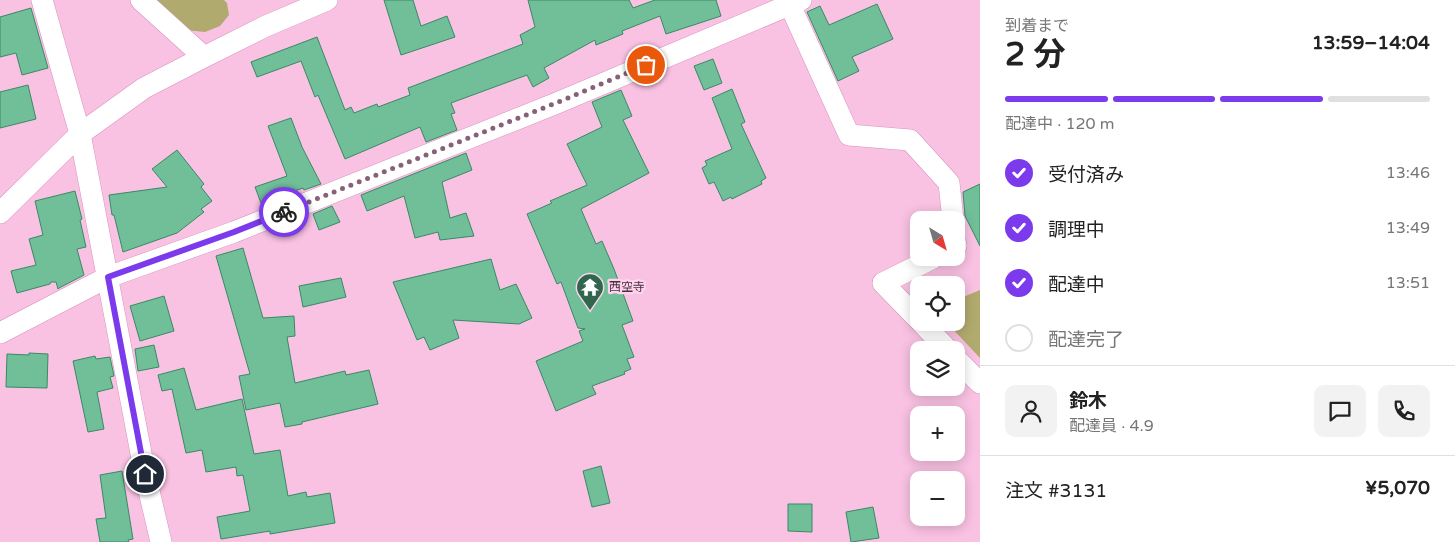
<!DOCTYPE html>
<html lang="ja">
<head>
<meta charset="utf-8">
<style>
  body { margin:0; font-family:"Varela Round","Noto Sans JP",sans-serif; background:#f2f2f2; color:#222; height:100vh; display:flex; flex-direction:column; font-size:19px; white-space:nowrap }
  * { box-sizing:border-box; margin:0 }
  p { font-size:16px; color:#767676 }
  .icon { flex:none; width:28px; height:28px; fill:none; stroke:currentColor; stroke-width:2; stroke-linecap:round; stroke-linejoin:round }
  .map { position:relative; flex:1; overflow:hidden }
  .details { display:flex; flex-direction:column; background:#fff; width:475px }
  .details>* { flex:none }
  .needle { width:32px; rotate:143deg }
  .buttons { position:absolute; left:910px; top:211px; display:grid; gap:10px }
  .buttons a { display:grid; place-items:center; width:55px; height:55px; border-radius:10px; background:#fff; box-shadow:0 2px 12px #0003; font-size:25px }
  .pin { position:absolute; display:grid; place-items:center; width:42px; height:42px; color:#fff; margin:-21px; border:2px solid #fff; border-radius:50%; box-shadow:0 1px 5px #0007 }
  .courier { position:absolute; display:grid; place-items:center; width:50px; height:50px; margin:-25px; border:4px solid #7c3aed; border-radius:50%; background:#fff; color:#222; box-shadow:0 1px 6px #0007 }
  .overview em { font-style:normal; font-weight:700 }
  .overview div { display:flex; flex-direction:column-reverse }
  .overview { display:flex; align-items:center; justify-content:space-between; height:85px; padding:0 25px }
  h1 { font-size:32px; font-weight:700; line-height:38px }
  .bar { display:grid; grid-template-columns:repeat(4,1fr); gap:8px 5px; align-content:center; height:60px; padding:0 25px }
  .bar i { height:6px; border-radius:4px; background:#e0e0e0 }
  .bar .current { background:#7c3aed }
  .bar p { grid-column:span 4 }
  .line { display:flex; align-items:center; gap:12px; padding:0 25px; border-top:1px solid #e0e0e0 }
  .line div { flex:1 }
  .round { display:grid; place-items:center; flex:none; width:52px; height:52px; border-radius:10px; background:#f2f2f2 }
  ol { padding:0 25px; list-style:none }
  li { display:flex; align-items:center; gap:15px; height:55px }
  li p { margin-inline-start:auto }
  li .icon { padding:5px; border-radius:50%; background:#7c3aed; color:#fff; stroke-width:4 }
  li:last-child { color:#767676 }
  li i { width:28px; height:28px; border:2px solid #e0e0e0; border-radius:50% }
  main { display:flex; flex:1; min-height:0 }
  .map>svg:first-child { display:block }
</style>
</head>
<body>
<main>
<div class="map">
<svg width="980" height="542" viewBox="0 0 980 542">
  <rect width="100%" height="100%" fill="#f9c1e2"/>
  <!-- green -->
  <path fill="#b1aa6e" d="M154 0H224L227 3 229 15 220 26 205 32 185 30Z
    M980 290V358L947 323 956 322V300Z"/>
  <!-- building -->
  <path fill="#70bf99" stroke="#398966" d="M384 0H413L421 26 447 16 455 37 401 55Z
    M528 0H629L633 8 655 0H716L721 16 666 34 660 16 622 31 623 34 596 45 595 40 544 68 549 78 533 87 527 75 451 103 455 113 451 114 457 130 426 142 420 127 345 159 318 95 315 97 301 61 257 77 251 62 317 37 345 110 351 107 354 113 377 104 378 107 410 95 408 88 523 44 520 35 535 27Z
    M877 4 893 39 852 57 859 71 838 81 807 12 820 6 829 25Z
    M31 8 48 68 22 75 16 53 0 57V17Z
    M713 59 722 83 704 90 694 66Z
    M28 85 36 119 0 128V92Z
    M732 89 745 122 741 124 766 178 761 181 762 184 732 199 731 197 723 201 714 182 709 184 702 168 707 165 705 161 732 149 712 98Z
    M621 90 632 116 623 120 649 173 581 209 596 244 602 241 614 269 633 321 622 325 634 357 627 359 631 369 624 372 625 374 592 386 596 394 556 411 536 361 583 341 579 331 585 329 578 328 561 282 557 284 527 214 552 203 550 201 587 185 567 144 602 127 592 102Z
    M291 118 302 147 321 184 304 190 303 188 261 203 255 187 287 176 268 126Z
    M177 150 204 184 201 187 212 201 201 209 204 212 177 233 123 252 114 215H112L109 195 167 187 152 169Z
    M466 153 472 170 442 182 450 218 466 213 474 236 440 240 438 232 415 238 404 196 367 211 361 195Z
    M980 184V246L965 216 963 192Z
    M75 191 82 219 80 220 86 247 77 249 84 275 59 288 58 289 56 282H51L50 284 17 293 11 271 36 265 29 239 43 235 35 201Z
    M332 206 340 222 319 230 313 214Z
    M243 248 263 318 294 316 295 336 287 337 295 383 345 371 346 375 369 370 378 404 302 422V424L285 427 280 403 246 410 239 376 250 374 216 256Z
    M491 259 500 290 516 284 532 318 519 324 453 320 459 338 430 350 424 337 417 340 393 282Z
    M341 278 346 297 303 307 299 286Z
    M164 296 174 331 140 341 130 306Z
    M154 345 159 367 138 371 135 349Z
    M29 353 48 354 47 388 6 387 7 354 29 355Z
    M95 356 96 359 110 357 114 376 110 377 113 388 97 392 104 429 88 432 73 361Z
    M184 368 196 410 242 399 254 454 280 450 288 496 306 492 307 497 330 493 335 523 270 534V531L221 539 217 517 250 511 243 475 237 476 236 467 206 472 202 450 186 453 172 389 162 391 158 375Z
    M601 466 610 503 592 507 583 471Z
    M122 471 133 539 128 540 129 542H100L96 519 106 518 100 475Z
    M788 504H812V532L788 531Z
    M873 507 879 538 851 542 846 512Z"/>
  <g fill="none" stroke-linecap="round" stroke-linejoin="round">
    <!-- minor casing -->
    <g stroke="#d794be" stroke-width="22">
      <path id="minor" d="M42 0 80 134 145 474 161 542
        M141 0 204 57
        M790 5 849 135 910 140 949 183 953 220
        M0 213 80 134 144 88 204 57 266 26 327 0
        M956 245V246
        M919 320 883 283 933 258
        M921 322 948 350
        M0 333 108 277 234 232 557 103 801 0
        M956 359 980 383"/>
    </g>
    <!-- minor -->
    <use href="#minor" stroke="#fff" stroke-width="21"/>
  </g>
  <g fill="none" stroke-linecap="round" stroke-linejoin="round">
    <!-- done -->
    <path stroke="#876178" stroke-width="5" stroke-dasharray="0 9" d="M284 212 556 103 646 65"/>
    <!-- route -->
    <path stroke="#7c3aed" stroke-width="6" d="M145 474 108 277 234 232 284 212"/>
  </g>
  <!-- icons -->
  <defs>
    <g id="temple-pin" transform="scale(1.4375)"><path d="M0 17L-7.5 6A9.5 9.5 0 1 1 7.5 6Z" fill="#2f664d" stroke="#fed3ec"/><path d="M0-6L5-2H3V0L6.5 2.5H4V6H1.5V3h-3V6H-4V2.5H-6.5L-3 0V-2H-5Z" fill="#fff"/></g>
  </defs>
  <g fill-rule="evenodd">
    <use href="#temple-pin" x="590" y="287"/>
  </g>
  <g text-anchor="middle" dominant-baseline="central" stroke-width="4.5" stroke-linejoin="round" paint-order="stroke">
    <!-- poi labels -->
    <g font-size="12" fill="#4a2e3f" stroke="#fed3ec" text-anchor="start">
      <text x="609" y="287">西空寺</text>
    </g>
  </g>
</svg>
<div class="buttons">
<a><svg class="needle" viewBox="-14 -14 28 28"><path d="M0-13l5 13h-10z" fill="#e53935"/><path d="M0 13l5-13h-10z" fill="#767676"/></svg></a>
<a><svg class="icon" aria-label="locate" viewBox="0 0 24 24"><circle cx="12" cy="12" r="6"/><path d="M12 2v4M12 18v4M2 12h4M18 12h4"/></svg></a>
<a><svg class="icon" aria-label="layers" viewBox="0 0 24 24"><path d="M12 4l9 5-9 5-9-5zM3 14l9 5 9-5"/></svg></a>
<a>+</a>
<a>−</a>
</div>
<div class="pin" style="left:646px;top:65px;background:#ea580c"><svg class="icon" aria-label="bag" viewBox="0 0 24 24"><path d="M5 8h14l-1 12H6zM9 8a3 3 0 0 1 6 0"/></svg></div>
<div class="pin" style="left:145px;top:474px;background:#1f2937"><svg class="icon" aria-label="home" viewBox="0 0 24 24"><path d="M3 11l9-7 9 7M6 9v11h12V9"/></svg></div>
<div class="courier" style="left:284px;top:212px"><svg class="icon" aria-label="bike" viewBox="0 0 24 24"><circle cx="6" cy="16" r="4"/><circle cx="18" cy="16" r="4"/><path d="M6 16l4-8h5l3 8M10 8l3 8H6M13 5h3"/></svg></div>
</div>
<section class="details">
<div class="overview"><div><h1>2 分</h1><p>到着まで</p></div><em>13:59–14:04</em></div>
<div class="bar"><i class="current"></i><i class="current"></i><i class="current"></i><i></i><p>配達中 · 120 m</p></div>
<ol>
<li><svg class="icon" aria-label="check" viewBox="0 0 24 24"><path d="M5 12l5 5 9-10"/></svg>受付済み<p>13:46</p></li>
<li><svg class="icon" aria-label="check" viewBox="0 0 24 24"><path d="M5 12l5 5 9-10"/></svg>調理中<p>13:49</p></li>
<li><svg class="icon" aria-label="check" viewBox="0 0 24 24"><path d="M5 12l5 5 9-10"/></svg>配達中<p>13:51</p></li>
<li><i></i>配達完了</li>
</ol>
<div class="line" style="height:90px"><a class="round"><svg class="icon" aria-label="person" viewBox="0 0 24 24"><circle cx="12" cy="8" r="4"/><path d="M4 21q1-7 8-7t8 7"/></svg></a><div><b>鈴木</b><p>配達員 · 4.9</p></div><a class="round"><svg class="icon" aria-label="chat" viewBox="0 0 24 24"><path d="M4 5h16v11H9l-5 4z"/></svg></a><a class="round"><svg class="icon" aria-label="phone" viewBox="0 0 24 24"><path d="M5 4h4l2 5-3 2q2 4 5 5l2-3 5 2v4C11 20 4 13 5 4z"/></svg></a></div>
<div class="line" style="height:65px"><div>注文 #3131</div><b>¥5,070</b></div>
</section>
</main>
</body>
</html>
